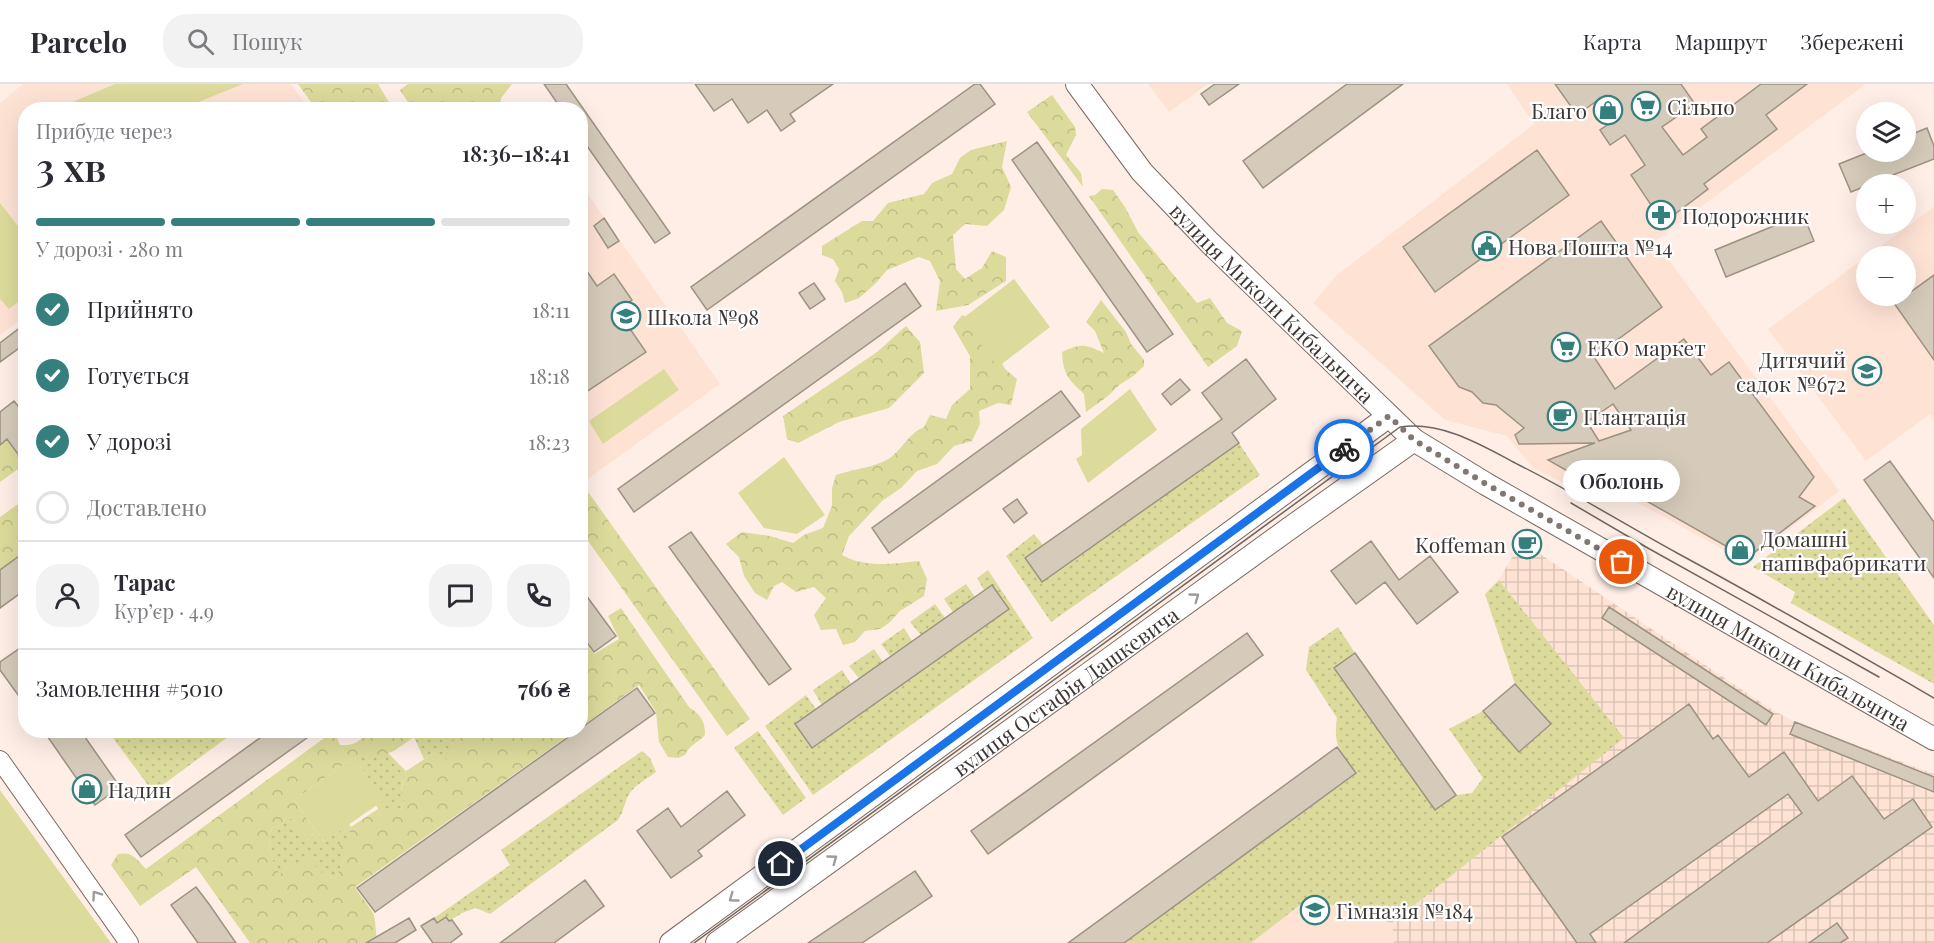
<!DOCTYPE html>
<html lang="uk">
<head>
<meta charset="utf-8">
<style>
  body { margin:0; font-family:"Playfair Display",serif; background:#f2f2f3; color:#2b2b33; height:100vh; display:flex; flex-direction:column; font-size:22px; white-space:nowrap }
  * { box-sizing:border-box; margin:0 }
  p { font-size:20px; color:#7c7c81 }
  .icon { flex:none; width:33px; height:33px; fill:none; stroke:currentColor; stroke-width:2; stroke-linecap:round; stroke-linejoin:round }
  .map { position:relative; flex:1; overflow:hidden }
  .panel { position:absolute; left:18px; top:18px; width:570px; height:636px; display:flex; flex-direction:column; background:#fff; border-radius:24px; box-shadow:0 6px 24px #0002 }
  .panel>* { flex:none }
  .tools { position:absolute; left:1856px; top:18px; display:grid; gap:12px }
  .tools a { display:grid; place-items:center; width:60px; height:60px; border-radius:50%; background:#fff; box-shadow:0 6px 24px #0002; font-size:30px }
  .pin { position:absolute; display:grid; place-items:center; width:51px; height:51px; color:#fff; margin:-26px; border:3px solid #fff; border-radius:50%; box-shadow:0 2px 6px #0007 }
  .courier { position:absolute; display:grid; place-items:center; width:60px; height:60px; margin:-30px; border:4px solid #1a73e8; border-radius:50%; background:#fff; color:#222; box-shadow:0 2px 8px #0007 }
  .bubble { position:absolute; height:42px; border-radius:21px; background:#fff; box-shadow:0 6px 24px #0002; font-size:20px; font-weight:600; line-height:42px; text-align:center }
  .summary em { font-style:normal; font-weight:600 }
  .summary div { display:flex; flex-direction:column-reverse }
  .summary { display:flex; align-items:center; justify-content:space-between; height:102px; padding:0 18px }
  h1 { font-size:39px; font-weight:600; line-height:45px }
  .bar { display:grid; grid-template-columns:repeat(4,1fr); gap:9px 6px; align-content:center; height:72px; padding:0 18px }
  .bar i { height:8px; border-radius:4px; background:#e1e1e2 }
  .bar .selected { background:#367f7f }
  .bar p { grid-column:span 4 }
  .line { display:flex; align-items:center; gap:15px; padding:0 18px; border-top:2px solid #e1e1e2 }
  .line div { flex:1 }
  .round { display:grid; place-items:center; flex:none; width:63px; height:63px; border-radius:24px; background:#f2f2f3 }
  ol { padding:0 18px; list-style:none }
  li { display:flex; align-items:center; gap:18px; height:66px }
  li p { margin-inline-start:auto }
  li .icon { padding:6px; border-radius:50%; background:#367f7f; color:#fff; stroke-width:4 }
  li:last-child { color:#7c7c81 }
  li i { width:33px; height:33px; border:3px solid #e1e1e2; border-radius:50% }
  header { display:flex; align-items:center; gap:36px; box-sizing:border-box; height:84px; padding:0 30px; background:#fff; border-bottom:2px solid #e1e1e2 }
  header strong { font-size:28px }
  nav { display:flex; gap:33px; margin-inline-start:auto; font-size:21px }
  .search { width:420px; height:54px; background:#f2f2f3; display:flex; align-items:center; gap:15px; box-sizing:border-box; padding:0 21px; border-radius:24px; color:#7c7c81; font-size:22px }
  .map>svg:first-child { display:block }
</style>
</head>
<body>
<header>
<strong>Parcelo</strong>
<div class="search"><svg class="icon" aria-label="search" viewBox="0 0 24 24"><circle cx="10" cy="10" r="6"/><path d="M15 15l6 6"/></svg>Пошук</div>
<nav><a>Карта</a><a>Маршрут</a><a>Збережені</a></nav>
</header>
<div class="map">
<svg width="1934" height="859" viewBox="0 0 1934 859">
  <defs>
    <pattern id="industrial-grid" width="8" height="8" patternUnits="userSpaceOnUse" patternTransform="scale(1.5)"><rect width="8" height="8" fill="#fee3d5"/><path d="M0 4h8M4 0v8" fill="none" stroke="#dbc3b7"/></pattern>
    <pattern id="grass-dots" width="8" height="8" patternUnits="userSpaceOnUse" patternTransform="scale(1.5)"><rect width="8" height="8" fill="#dcdb9b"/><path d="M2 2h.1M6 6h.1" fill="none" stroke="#bebd86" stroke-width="1.8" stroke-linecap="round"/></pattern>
    <pattern id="forest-crowns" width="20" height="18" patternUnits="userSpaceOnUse" patternTransform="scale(1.5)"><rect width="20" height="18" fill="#dcdb9b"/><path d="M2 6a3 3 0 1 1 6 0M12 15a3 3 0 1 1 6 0" fill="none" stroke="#bebd86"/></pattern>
  </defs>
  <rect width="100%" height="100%" fill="#feeee6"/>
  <!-- built -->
  <path fill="#fee3d5" d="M23 0H291L309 25 26 26 25 233 0 251V19Z
    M1148 0H1208L1169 28Z
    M1507 0H1866L1655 157 1839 407 1746 478 1611 404 1601 417 1533 384 1507 352 1445 336 1313 219 1337 191 1534 40Z
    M580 99 720 300 589 394 580 382Z
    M1934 123V335L1930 330 1866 377 1768 245 1866 173V212H1905V172H1867Z
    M1309 814 1392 839 1394 859H1243Z"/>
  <!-- industrial -->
  <path fill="url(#industrial-grid)" d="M1521 457 1769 624 1795 638 1934 690V859H1394L1392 839 1623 654 1499 496Z"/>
  <!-- grass -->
  <path fill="url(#grass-dots)" d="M1239 359 1260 391 1051 538 1006 472 1034 450 1043 461 1025 474 1042 498Z
    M1844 414 1934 541V600L1791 519 1795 508 1753 483Z
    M988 486 1033 554 813 711 765 642 806 611 816 625 795 640 812 664 1009 525 992 501 984 506 977 494Z
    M1499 496 1624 654 1392 839 1309 814 1251 859H1124L1356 690C1340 668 1333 662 1337 634L1306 586 1309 563 1338 543 1355 569 1335 584 1435 726 1456 711 1472 709 1483 694 1449 645 1483 627 1519 668 1551 641 1515 600 1485 510Z
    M966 500 975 513 953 528 944 515Z
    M935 520 945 534 921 551 910 538Z
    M904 544 912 557 890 572 881 560Z
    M874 565 883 578 859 594 849 582Z
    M842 586 851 600 822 621 813 606Z
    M108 647H236L153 708Z
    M415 647H466L452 658 446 681 434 669 424 675 414 653Z
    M758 647 806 714 783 731 734 664Z
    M642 667 650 674 656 688C647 695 632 702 627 714 624 722 623 728 618 736L490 830 476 824 462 829 449 837 446 833 437 839 434 834 510 781 501 766Z
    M388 669 406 687 401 706 405 716 401 725H378L376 721 383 716 354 673Z
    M287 733 295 737 307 756 316 747 324 758 349 740 351 743 346 772 335 795 322 790 315 783 280 790C270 777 268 761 271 744L281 741Z"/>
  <!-- forest -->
  <path fill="url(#forest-crowns)" d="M298 0H378L393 25H316Z
    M408 0H512L501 14 500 25 413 26 400 6Z
    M1052 11 1075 43 1076 51 1066 71 1081 89 1083 103 1027 28Z
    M1007 57 1002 83 1011 103 1004 126 987 142 965 140 953 151 956 185 965 195 982 184 992 167 1006 173V197L968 221 936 227 940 197 930 177 919 173 887 186 875 200 859 214 845 219 842 208 835 197 839 185 833 175 822 171V162L862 137H873L888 119 924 110 932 99 952 90 960 74 971 66Z
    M1102 105 1113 106 1125 123 1138 148 1197 219 1210 214 1227 239 1242 247 1237 262 1208 283 1089 112 1095 111Z
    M1101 216 1126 248 1131 260 1144 276V282L1132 293 1119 301 1108 312 1086 328 1084 310C1068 295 1063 290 1062 268 1082 259 1085 260 1104 269L1095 247 1086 238Z
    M962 231 980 240 1005 285 1017 295 1011 321 998 319 979 327 980 340 972 357 954 362 937 380 917 387 901 404 882 417 849 452 842 471C865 484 893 480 919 477L927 495 924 512 900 527 889 539 880 545 865 547 855 558 843 561 836 545 821 546 814 531 826 514 814 503 796 508 782 498 774 502 767 516 755 509 744 492 739 473 726 460 742 448 770 452 793 459 804 451 823 444 832 422V404L836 391C853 385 874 384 890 374 903 364 909 349 924 343L930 331 946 335 952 321 970 305V272L953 243Z
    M906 242 920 258 924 289 889 324 839 338 798 359 787 355 783 332 877 268Z
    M7 355 25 380 0 398V361Z
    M581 398 750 635 727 652 581 447Z
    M25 415V467L0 486V433Z
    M621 524 689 623C701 631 705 637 705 651 698 659 690 660 685 671L678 674 668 673 659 658 656 628 639 601 581 643V552L594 570 619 555 608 532Z
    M479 646 575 647 355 803C360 812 368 820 373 829 377 839 374 849 379 859H250L196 783 140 822 111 781 118 770C133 767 137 776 146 785L331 649 336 651 340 661C354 662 360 658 367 647H415L414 653 394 667 381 672 354 673 294 716 316 747 307 756 299 755 295 737 287 733 281 741 271 744C268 760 270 776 280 790 291 782 298 775 312 775 316 787 323 790 335 795L346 772 337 765 341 757 349 754 351 743 378 725H401L405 716 401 707 406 687 434 669 446 680C448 658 457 647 479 646Z"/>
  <!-- park -->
  <path fill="#dcdb9b" d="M115 0H243L181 25H79L75 17Z
    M0 119 25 151V212L9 225 0 215Z
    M1014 195 1050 243 998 283 962 235Z
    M664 285 679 306 603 360 589 337Z
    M1130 305 1157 346 1088 399 1076 375 1082 371 1081 345Z
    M784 373 825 431 797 450 764 444 738 409Z
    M354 673 384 716 324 758 294 716Z
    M0 706 111 859H0Z"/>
  <!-- building -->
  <path fill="#d6cbba" stroke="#9c9282" stroke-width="1.5" fill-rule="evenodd" d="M544 0H566L670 149 655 159 580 52V26H562Z
    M695 0H833L790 30 795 37 781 47 767 26 748 39 732 15 714 27Z
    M975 0H980L995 20 707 226 691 203Z
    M1215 0H1239L1209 21 1201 10Z
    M1347 0H1403L1263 104 1243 77Z
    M1555 0H1681L1695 20 1662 43 1683 71 1707 53 1701 45 1761 0H1807L1766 31 1777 45 1704 100 1708 105 1663 139 1631 91 1645 81 1625 51 1610 61 1600 46 1613 37 1598 16 1577 31Z
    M1927 44 1934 62V75L1870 100H1866V102L1851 108 1839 80 1869 68H1905V53Z
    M1037 58 1173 250 1147 268 1012 76Z
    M1537 66 1569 111 1435 208 1403 163Z
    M1803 130 1814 157 1726 193 1715 166Z
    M604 134 619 157 608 164 594 142Z
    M1601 137 1662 223 1594 273 1615 305 1684 255 1711 291 1729 278 1814 393 1799 413 1815 422 1747 474 1606 394 1599 405 1548 376 1595 359 1519 360 1515 351 1524 344 1496 321 1483 319 1472 308 1459 303 1429 262ZM1613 320 1631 346 1599 357 1587 338Z
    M580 177 597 202 614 190 632 216 617 226 646 268 580 312Z
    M1934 191V276L1889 212H1905Z
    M814 199 825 215 810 225 799 209Z
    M905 199 921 222 634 428 618 405Z
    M26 239V259L0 278V259Z
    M1246 275 1276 315 1232 349 1239 359 1042 498 1025 474 1222 335 1202 309Z
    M1180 295 1190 306 1171 321 1162 310Z
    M1061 307 1080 332 889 469 872 444Z
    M14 317 26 332V381L7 355 0 361V328Z
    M1890 377 1934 438V494L1864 396Z
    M1017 415 1027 429 1014 439 1003 425Z
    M691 448 791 585 769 601 669 463Z
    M1371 457 1399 496 1430 472 1458 508 1417 540 1385 498 1356 520 1331 487Z
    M26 467V505L0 524V486Z
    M992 501 1009 525 812 664 795 640Z
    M580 503 616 552 594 568 580 549Z
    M1609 523 1773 630 1766 641 1602 534Z
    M1247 549 1263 571 988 770 971 747Z
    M26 560V622L0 586V578Z
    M1355 569 1456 711 1435 726 1334 584Z
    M1515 600 1551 640 1519 668 1483 627Z
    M637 604 655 629 375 828 357 804Z
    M1689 620 1713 655 1718 651 1749 693 1784 668 1818 717 1852 692 1884 735 1913 715 1932 743 1767 859H1624L1802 729 1788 710 1590 850 1596 859H1577L1502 753Z
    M1795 638 1934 693V708L1790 650Z
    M43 646H80L120 703 95 721Z
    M271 646H318L141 773 125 751Z
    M1337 663 1356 689 1124 859H1068Z
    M727 707 745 731 698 767 702 772 671 794 637 747 668 724 681 743Z
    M915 787 932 812 862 859H808Z
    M585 796 604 822 554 859H500Z
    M196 803 209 820 236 859H198L171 821Z
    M446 833 449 837 452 836 462 850 450 859H433L421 842 434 834 437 839Z
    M409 834 416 846 395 859H366Z
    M1837 839 1848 854 1840 859H1809Z"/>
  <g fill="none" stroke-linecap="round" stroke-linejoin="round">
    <!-- minor casing -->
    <g stroke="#7b6961" stroke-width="20">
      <path id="minor" d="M0 676 129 859"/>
    </g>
    <!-- tertiary casing -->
    <g stroke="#7b6961" stroke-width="24">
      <g id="tertiary">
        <path id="s1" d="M1077 0 1142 88 1209 158 1414 356 1486 400 1934 655"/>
        <path d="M671 859 1389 332"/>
        <path id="s2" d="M717 859 1290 444 1414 356"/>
      </g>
    </g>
    <!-- minor -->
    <use href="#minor" stroke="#fff" stroke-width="18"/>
    <!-- tertiary -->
    <use href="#tertiary" stroke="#fff" stroke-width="22"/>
    <!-- tram -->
    <path stroke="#6f6661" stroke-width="1.5" d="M1571 419 1646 463 1879 593
      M694 859 1400 343C1443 337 1483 362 1519 381 1573 408 1624 440 1677 469 1764 516 1849 565 1934 614"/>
  </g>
  <!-- one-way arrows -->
  <defs><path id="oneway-chevron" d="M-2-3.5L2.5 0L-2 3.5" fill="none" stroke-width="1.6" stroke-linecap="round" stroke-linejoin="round" transform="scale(1.5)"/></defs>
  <g stroke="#9e9b99">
    <use href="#oneway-chevron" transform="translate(1195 513) rotate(-36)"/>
    <use href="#oneway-chevron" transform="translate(833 775) rotate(-36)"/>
    <use href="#oneway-chevron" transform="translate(96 811) rotate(-125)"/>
    <use href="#oneway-chevron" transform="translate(733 814) rotate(144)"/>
  </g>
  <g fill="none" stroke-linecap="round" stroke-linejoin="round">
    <!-- done -->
    <path stroke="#817772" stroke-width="6" stroke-dasharray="0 10.8" d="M1344 365 1389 332 1414 356 1486 400 1622 478"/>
    <!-- route -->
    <path stroke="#1a73e8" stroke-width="8" d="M781 780 1344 365"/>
  </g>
  <!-- icons -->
  <defs>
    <g id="supermarket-ring" transform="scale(1.5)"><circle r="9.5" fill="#fefefe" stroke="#367f7f" stroke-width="1.5"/><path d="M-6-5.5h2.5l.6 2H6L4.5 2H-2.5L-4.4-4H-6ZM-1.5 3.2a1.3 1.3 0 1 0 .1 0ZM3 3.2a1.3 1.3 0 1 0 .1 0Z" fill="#367f7f"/></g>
    <g id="shop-ring" transform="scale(1.5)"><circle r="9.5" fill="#fefefe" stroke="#367f7f" stroke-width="1.5"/><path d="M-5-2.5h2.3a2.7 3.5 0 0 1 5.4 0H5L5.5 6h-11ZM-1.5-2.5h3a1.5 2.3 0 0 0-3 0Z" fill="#367f7f"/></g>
    <g id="pharmacy-ring" transform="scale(1.5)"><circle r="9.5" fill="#fefefe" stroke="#367f7f" stroke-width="1.5"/><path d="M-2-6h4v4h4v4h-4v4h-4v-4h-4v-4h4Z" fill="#367f7f"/></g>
    <g id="civic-ring" transform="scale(1.5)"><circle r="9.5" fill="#fefefe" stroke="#367f7f" stroke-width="1.5"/><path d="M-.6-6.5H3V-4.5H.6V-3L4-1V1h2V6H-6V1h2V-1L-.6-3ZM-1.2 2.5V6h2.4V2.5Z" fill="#367f7f"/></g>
    <g id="school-ring" transform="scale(1.5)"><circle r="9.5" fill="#fefefe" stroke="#367f7f" stroke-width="1.5"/><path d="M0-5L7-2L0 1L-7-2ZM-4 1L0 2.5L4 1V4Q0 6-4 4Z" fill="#367f7f"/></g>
    <g id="cafe-ring" transform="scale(1.5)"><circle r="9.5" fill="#fefefe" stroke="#367f7f" stroke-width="1.5"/><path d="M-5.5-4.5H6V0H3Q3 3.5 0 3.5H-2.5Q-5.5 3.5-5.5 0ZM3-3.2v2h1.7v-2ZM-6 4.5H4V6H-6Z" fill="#367f7f"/></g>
  </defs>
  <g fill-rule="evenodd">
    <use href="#supermarket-ring" x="1646" y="22"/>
    <use href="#shop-ring" x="1608" y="26"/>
    <use href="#pharmacy-ring" x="1661" y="131"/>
    <use href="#civic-ring" x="1487" y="162"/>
    <use href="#school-ring" x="626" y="232"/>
    <use href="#supermarket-ring" x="1566" y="263"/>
    <use href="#school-ring" x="1867" y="287"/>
    <use href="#cafe-ring" x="1562" y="332"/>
    <use href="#cafe-ring" x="1527" y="460"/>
    <use href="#shop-ring" x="1740" y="466"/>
    <use href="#shop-ring" x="87" y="705"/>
    <use href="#school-ring" x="1315" y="826"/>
  </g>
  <g text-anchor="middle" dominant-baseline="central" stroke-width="4.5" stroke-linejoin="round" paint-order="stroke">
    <!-- poi labels -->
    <g font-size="21" fill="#3e3733" stroke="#fefefe" text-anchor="start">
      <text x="1667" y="22">Сільпо</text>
      <text x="1587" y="26" text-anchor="end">Благо</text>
      <text x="1682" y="131">Подорожник</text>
      <text x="1508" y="162">Нова Пошта №14</text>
      <text x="647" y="232">Школа №98</text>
      <text x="1587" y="263">ЕКО маркет</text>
      <text x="1846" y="275" text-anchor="end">Дитячий<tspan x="1846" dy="24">садок №672</tspan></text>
      <text x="1583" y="332">Плантація</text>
      <text x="1761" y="454">Домашні<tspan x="1761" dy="24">напівфабрикати</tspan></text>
      <text x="1506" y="460" text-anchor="end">Koffeman</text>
      <text x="108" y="705">Надин</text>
      <text x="1336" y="826">Гімназія №184</text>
    </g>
    <!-- street labels -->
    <g font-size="21" fill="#3e3733" stroke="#fefefe">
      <text stroke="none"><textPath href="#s1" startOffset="294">вулиця Миколи Кибальчича</textPath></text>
      <text stroke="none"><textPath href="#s1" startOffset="924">вулиця Миколи Кибальчича</textPath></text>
      <text stroke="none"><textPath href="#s2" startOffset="430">вулиця Остафія Дашкевича</textPath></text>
    </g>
  </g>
</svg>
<div class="tools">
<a><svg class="icon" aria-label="layers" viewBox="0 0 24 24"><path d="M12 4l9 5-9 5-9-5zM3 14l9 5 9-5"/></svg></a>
<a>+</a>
<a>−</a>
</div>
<div class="pin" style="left:1622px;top:478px;background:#ea580c"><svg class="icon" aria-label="bag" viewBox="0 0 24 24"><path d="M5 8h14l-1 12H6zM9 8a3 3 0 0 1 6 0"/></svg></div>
<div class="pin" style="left:781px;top:780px;background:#1f2937"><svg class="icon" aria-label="home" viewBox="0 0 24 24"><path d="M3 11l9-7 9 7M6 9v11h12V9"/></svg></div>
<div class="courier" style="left:1344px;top:365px"><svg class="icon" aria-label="bike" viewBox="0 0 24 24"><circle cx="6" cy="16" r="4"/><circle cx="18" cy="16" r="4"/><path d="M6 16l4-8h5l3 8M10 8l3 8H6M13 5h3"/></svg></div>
<div class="bubble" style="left:1563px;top:376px;width:117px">Оболонь</div>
<section class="panel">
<div class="summary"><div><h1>3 хв</h1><p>Прибуде через</p></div><em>18:36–18:41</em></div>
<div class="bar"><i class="selected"></i><i class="selected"></i><i class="selected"></i><i></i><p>У дорозі · 280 m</p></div>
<ol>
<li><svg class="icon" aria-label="check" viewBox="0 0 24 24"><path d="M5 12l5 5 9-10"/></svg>Прийнято<p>18:11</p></li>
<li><svg class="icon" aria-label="check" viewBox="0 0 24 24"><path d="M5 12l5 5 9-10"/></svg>Готується<p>18:18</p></li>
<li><svg class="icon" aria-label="check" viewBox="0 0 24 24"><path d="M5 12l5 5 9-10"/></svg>У дорозі<p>18:23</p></li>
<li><i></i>Доставлено</li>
</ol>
<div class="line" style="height:108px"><a class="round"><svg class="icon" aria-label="person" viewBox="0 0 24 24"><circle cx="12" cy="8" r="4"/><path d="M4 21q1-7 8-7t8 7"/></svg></a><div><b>Тарас</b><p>Кур’єр · 4.9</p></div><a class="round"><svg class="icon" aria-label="chat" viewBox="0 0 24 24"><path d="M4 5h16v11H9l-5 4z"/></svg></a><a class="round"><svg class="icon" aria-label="phone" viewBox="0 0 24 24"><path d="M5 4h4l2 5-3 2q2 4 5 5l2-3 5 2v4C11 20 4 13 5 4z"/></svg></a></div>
<div class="line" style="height:78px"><div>Замовлення #5010</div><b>766 ₴</b></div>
</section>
</div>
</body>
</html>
